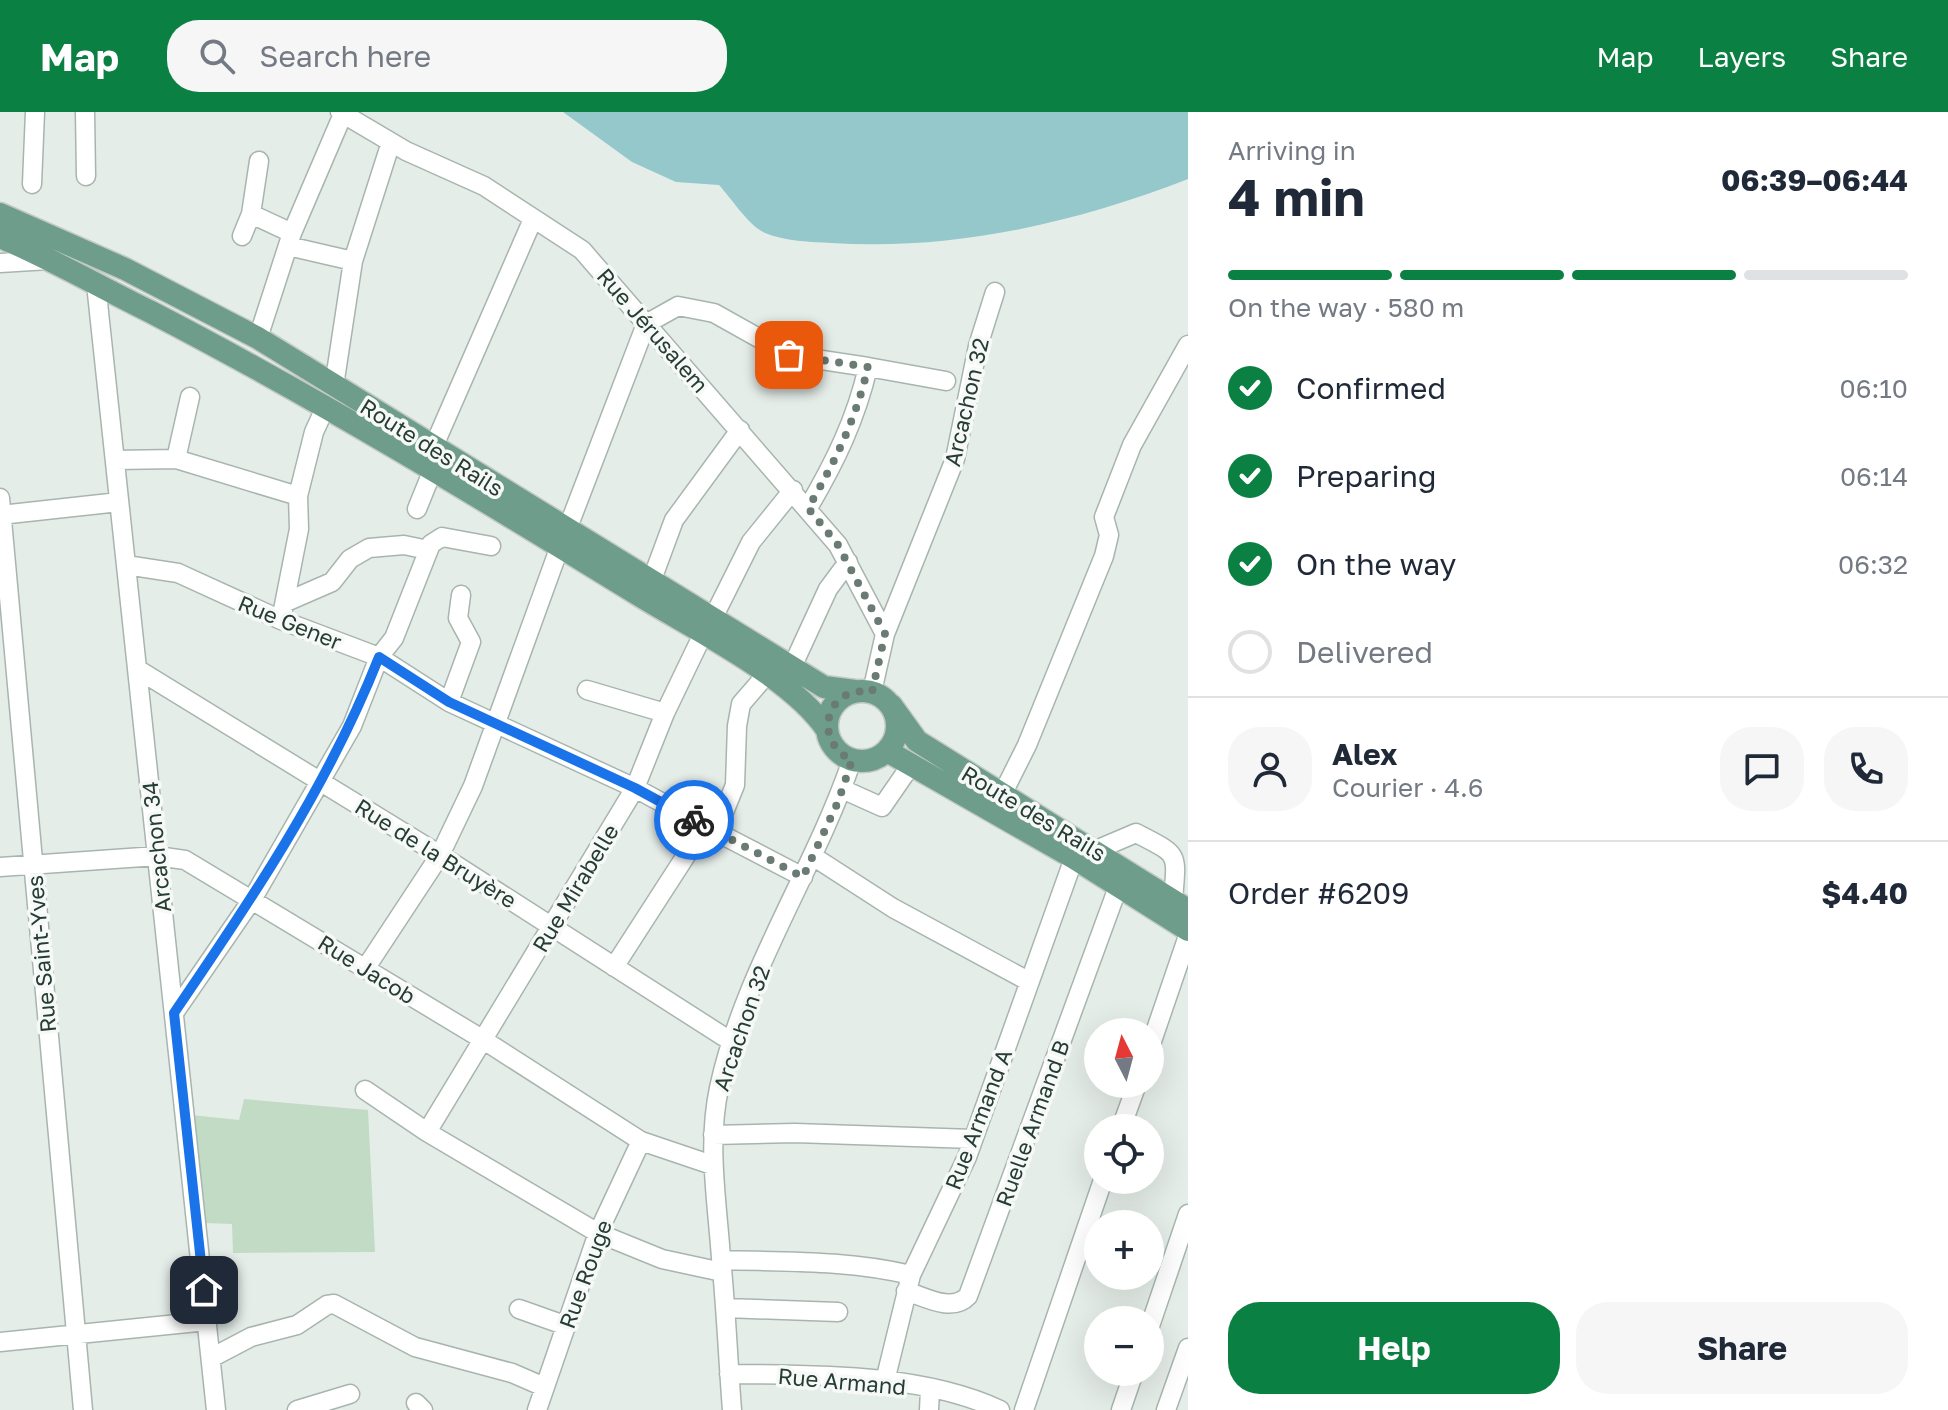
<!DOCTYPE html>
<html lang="en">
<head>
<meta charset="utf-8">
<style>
  body { margin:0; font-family:"Golos Text",sans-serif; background:#f6f6f7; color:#1f2937; height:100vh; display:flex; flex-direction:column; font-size:30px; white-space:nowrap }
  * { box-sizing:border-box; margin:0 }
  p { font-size:26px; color:#747a83 }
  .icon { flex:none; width:44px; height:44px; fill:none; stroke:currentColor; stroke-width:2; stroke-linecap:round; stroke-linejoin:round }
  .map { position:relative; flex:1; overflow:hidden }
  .drawer { display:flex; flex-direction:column; background:#fff; width:760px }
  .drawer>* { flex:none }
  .needle { width:52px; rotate:354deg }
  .tools { position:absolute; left:1084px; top:906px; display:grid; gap:16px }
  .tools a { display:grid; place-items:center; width:80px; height:80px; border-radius:50%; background:#fff; box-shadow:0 8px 32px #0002; font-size:40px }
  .pin { position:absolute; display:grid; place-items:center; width:68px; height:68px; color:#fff; margin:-34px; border-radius:16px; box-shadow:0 4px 12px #0006 }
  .courier { position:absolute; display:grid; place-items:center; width:80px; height:80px; margin:-40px; border:6px solid #1a73e8; border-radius:50%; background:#fff; color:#222; box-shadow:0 2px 10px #0007 }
  .summary em { font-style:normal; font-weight:700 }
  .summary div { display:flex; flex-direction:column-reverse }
  .summary { display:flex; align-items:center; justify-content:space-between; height:136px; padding:0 40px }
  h1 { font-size:52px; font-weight:700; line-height:60px }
  .bar { display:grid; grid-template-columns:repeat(4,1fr); gap:12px 8px; align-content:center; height:96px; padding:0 40px }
  .bar i { height:10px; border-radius:6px; background:#e0e1e3 }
  .bar .on { background:#0b8043 }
  .bar p { grid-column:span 4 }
  .line { display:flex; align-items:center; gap:20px; padding:0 40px; border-top:2px solid #e0e1e3 }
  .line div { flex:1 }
  .round { display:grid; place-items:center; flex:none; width:84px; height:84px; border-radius:32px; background:#f6f6f7 }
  ol { padding:0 40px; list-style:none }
  li { display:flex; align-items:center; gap:24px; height:88px }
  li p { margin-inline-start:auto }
  li .icon { padding:8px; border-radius:50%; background:#0b8043; color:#fff; stroke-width:4 }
  li:last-child { color:#747a83 }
  li i { width:44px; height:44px; border:4px solid #e0e1e3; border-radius:50% }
  .action { display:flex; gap:16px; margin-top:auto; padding:16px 40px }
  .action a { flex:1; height:92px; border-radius:32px; background:#0b8043; color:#fff; font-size:32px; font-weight:700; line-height:92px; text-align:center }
  .action a+a { background:#f6f6f7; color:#1f2937 }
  header { display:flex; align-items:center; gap:48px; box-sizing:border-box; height:112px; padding:0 40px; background:#0b8043; color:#fff }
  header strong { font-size:38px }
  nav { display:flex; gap:44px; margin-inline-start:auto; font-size:28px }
  .search { width:560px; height:72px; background:#f6f6f7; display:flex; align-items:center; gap:20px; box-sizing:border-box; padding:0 28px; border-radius:32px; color:#747a83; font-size:30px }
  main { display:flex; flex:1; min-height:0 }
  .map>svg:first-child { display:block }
</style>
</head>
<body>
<header>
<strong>Map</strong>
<div class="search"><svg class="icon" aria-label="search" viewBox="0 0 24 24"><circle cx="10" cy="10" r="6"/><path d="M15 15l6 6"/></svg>Search here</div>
<nav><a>Map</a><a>Layers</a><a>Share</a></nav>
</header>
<main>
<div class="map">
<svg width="1188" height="1298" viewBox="0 0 1188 1298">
  <rect width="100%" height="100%" fill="#e5ede9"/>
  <!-- green -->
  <path fill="#c1dbc5" d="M244 987 368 998 375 1140 233 1141 232 1112 204 1111 191 1003 239 1008Z"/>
  <!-- water -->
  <path fill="#94c8cb" d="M563 0H1188V67C1075 111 953 139 831 131 811 130 784 129 765 121 749 114 731 86 719 73L676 70 632 50Z"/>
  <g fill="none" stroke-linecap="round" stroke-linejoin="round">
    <!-- minor casing -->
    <g stroke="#a8b5af" stroke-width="21">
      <path id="minor" d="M85 0 86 64
        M340 0 406 39 484 74 582 138 838 433 885 522
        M259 49 251 102 292 121
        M32 72 35 0
        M242 124 251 102
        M288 134 353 149
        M0 151 49 148
        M96 172 216 1298
        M258 226 292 121 343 2
        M334 274 353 149 391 30
        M433 336 533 107
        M176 347 190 285
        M115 348 176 347 298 384
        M0 386 83 1298
        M808 396C835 350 856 307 868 255L946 269
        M417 397 432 360
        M0 403 119 390
        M567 418 646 212 678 194 714 201 789 243 868 255
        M126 453 178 461 281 508 379 545 449 590 635 676 705 714
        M651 470 674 408 740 318
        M286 490 332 470 350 447 369 436 404 433 428 438
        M281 508 299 417 298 384 314 320 325 296
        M712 508 751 430 793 378
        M792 555 828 477 848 450
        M137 557 440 743 732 930
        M587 578 665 601
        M872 580 885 522 955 347 978 234 995 180
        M449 590 471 530 458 506 461 483
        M842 677 882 695 911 653
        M1002 683 1027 633 1104 444 1109 423 1104 405 1132 333 1188 233
        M716 720 735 673 737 614 741 592 767 562
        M1096 738 1136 721C1180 744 1177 739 1173 788
        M814 745 893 796 1028 869
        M0 755 157 744 185 748 482 927 641 1029 712 1053
        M614 855 705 714 803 765
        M365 857 440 743 473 674 560 434
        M174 901 253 786 352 614 379 545 394 526 431 432 442 425 491 434
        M1150 935 1188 824
        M365 978 427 1020 598 1121 662 1147 722 1160
        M1121 1016 1137 972
        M427 1020 635 676 665 601 703 522
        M713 1023 795 1021 973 1027
        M722 1148C786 1150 848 1148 911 1163
        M906 1179C925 1185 952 1201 968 1184L1118 775
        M725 1196 838 1200
        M519 1197 567 1214
        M1150 1214 1188 1102
        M0 1230 207 1209
        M211 1246 251 1225 297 1213 327 1193 334 1192 415 1235 512 1261 542 1274
        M729 1262C815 1263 921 1261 1000 1298
        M885 1269 911 1163 967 1045 1074 746
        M416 1291 423 1298
        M297 1298 350 1282
        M537 1298 598 1121 641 1029
        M732 1298C728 1247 726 1196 721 1146 717 1088 707 1033 719 976 744 860 814 759 852 648
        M929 1298 930 1278
        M1024 1298 1103 1068
        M1121 1298 1134 1260
        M1166 1298 1188 1236"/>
    </g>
    <!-- major casing -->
    <g stroke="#c2c9c6" stroke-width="25">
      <path id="major" d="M0 102 125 157 258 226 824 575 855 579
        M0 125C52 147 100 175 151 200 319 287 481 386 642 485 696 518 793 566 827 618
        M827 614a35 35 0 1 1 70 0a35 35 0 1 1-70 0Z
        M891 593 917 629 1188 798
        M887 639 1074 746 1188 818"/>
    </g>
    <!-- minor -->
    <use href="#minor" stroke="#fff" stroke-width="18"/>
    <!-- major -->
    <use href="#major" stroke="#6f9d8c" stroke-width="22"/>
  </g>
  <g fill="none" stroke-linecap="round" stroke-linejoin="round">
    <!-- done -->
    <path stroke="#697b73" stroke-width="8" stroke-dasharray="0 14.4" d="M694 708 803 765 838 690 852 648C811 629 826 572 872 580L885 522 838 433 808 396C835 350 856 307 868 255L789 243"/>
    <!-- route -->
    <path stroke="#1a73e8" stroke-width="10" d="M204 1178 174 901C252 787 328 674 379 545L449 590 635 676 694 708"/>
  </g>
  <g text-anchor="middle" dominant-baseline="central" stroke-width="7" stroke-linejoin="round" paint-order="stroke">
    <!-- street labels -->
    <g font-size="22" fill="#263d34" stroke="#f6f9f7">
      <text transform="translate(653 218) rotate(49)">Rue Jérusalem</text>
      <text transform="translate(966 290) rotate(-77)">Arcachon 32</text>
      <text transform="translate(432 335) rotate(32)">Route des Rails</text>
      <text transform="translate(290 510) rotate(22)">Rue Gener</text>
      <text transform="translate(1034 701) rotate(31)">Route des Rails</text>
      <text transform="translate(156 735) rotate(-96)">Arcachon 34</text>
      <text transform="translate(436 741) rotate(32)">Rue de la Bruyère</text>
      <text transform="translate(575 776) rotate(-59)">Rue Mirabelle</text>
      <text transform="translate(41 842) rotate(-95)">Rue Saint-Yves</text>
      <text transform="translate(367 857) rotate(32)">Rue Jacob</text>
      <text transform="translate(741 916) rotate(-71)">Arcachon 32</text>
      <text transform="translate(978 1007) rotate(-69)">Rue Armand A</text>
      <text transform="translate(1032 1011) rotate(-70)">Ruelle Armand B</text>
      <text transform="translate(585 1162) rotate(-70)">Rue Rouge</text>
      <text transform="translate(842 1269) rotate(5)">Rue Armand</text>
    </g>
  </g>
</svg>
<div class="tools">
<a><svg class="needle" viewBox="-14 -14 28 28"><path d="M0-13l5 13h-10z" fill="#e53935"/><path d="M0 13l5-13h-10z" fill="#747a83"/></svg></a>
<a><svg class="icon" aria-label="locate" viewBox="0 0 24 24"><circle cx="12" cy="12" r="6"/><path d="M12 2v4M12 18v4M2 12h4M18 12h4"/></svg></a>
<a>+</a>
<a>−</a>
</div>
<div class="pin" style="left:789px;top:243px;background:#ea580c"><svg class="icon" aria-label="bag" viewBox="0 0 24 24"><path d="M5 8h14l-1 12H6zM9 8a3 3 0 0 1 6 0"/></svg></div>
<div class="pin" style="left:204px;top:1178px;background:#1f2937"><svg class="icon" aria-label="home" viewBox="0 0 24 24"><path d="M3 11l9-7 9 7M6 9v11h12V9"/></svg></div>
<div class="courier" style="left:694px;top:708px"><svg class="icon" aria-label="bike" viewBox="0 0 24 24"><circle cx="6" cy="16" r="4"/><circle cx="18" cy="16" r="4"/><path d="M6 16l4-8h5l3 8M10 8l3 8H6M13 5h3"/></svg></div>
</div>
<section class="drawer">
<div class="summary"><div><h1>4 min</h1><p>Arriving in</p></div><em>06:39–06:44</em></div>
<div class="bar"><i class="on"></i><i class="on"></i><i class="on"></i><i></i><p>On the way · 580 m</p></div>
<ol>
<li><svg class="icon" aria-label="check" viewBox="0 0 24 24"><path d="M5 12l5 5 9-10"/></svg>Confirmed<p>06:10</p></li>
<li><svg class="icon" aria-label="check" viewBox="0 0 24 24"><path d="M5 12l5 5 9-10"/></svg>Preparing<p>06:14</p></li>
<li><svg class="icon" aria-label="check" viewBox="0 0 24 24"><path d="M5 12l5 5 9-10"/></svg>On the way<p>06:32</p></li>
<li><i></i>Delivered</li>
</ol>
<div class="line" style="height:144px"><a class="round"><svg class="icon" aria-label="person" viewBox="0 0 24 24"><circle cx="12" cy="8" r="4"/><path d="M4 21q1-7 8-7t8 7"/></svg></a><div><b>Alex</b><p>Courier · 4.6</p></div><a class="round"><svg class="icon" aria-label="chat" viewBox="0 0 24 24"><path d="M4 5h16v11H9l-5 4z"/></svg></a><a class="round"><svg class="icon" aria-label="phone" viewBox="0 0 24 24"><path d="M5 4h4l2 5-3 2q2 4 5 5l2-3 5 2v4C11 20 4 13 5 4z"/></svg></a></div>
<div class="line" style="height:104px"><div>Order #6209</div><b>$4.40</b></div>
<div class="action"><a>Help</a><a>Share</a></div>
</section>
</main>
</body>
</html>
